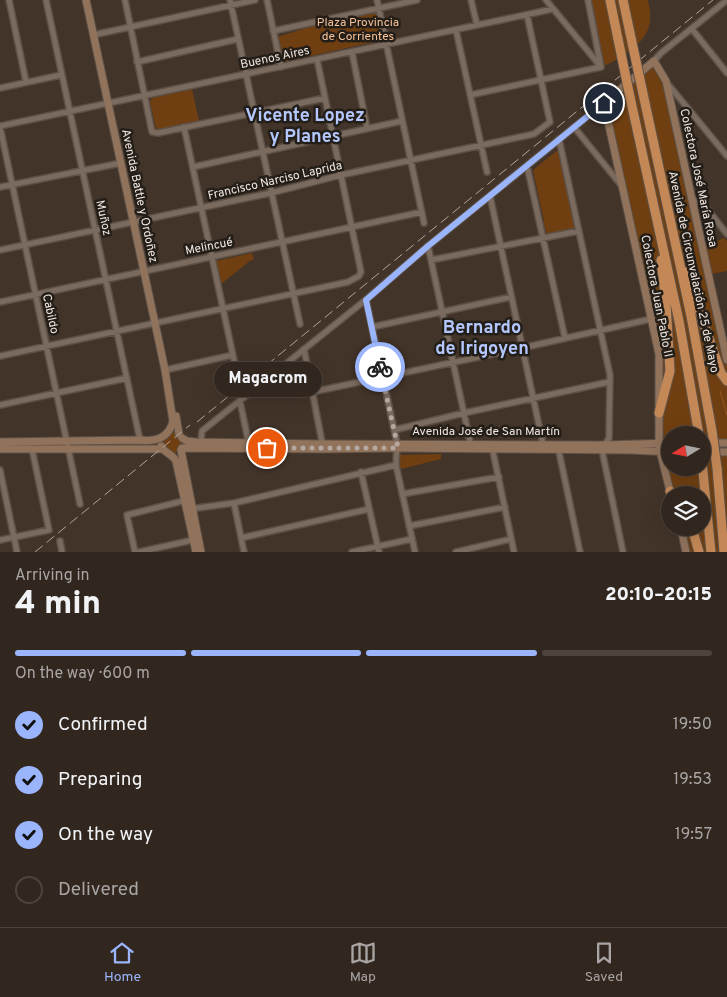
<!DOCTYPE html>
<html lang="en">
<head>
<meta charset="utf-8">
<style>
  body { margin:0; font-family:Overpass,sans-serif; background:#3a2f28; color:#f1f3f6; height:100vh; display:flex; flex-direction:column; font-size:19px; white-space:nowrap }
  * { box-sizing:border-box; margin:0 }
  p { font-size:16px; color:#a8a5a4 }
  .icon { flex:none; width:28px; height:28px; fill:none; stroke:currentColor; stroke-width:2; stroke-linecap:round; stroke-linejoin:round }
  .map { position:relative; height:552px; overflow:hidden }
  .drawer { display:flex; flex-direction:column; background:#32271f; flex:1 }
  .drawer>* { flex:none }
  .needle { width:32px; rotate:260deg }
  .fabs { position:absolute; left:661px; top:426px; display:grid; gap:10px }
  .fabs a { display:grid; place-items:center; width:50px; height:50px; border-radius:50%; background:#32271f; box-shadow:0 5px 20px #0002,0 0 0 1px #4d443d; font-size:25px }
  .pin { position:absolute; display:grid; place-items:center; width:42px; height:42px; color:#fff; margin:-21px; border:2px solid #fff; border-radius:50%; box-shadow:0 1px 5px #0007 }
  .courier { position:absolute; display:grid; place-items:center; width:50px; height:50px; margin:-25px; border:4px solid #9bb5fd; border-radius:50%; background:#fff; color:#222; box-shadow:0 1px 6px #0007 }
  .bubble { position:absolute; height:35px; border-radius:18px; background:#32271f; box-shadow:0 5px 20px #0002,0 0 0 1px #4d443d; font-size:16px; font-weight:800; line-height:35px; text-align:center }
  .head em { font-style:normal; font-weight:800 }
  .head div { display:flex; flex-direction:column-reverse }
  .head { display:flex; align-items:center; justify-content:space-between; height:85px; padding:0 15px }
  h1 { font-size:32px; font-weight:800; line-height:38px }
  .bar { display:grid; grid-template-columns:repeat(4,1fr); gap:8px 5px; align-content:center; height:60px; padding:0 15px }
  .bar i { height:6px; border-radius:4px; background:#4d443d }
  .bar .active { background:#9bb5fd }
  .bar p { grid-column:span 4 }
  ol { padding:0 15px; list-style:none }
  li { display:flex; align-items:center; gap:15px; height:55px }
  li p { margin-inline-start:auto }
  li .icon { padding:5px; border-radius:50%; background:#9bb5fd; color:#111; stroke-width:4 }
  li:last-child { color:#a8a5a4 }
  li i { width:28px; height:28px; border:2px solid #4d443d; border-radius:50% }
  .menu { display:flex; justify-content:space-around; align-items:center; height:70px; border-top:1px solid #4d443d; background:#32271f; font-size:14px; color:#a8a5a4 }
  .menu a { display:grid; justify-items:center; gap:2px }
  .menu .active { color:#9bb5fd }
  .map>svg:first-child { display:block }
</style>
</head>
<body>
<div class="map">
<svg width="727" height="552" viewBox="0 0 727 552">
  <rect width="100%" height="100%" fill="#433429"/>
  <!-- green -->
  <path fill="#703f11" fill-rule="evenodd" d="M588 0H648C649 6 651 13 650 20 649 43 620 59 601 67Z
    M378 10 383 40 283 62 277 37 332 20Z
    M654 61 666 81 727 360V552H686L681 528H702V495H671L660 453 659 354 604 103ZM670 435H702V468H670Z
    M192 89 199 121 159 130 156 128 150 102 152 98Z
    M559 149 575 226V228L547 234 543 222 544 221 533 170Z
    M724 238 727 241V271L711 274 705 246Z
    M252 253 254 260H251L221 284 216 261Z
    M170 431 177 432 183 441 181 450 173 454 161 444V440Z
    M441 454V459L401 469 399 462 400 455Z"/>
  <g fill="none" stroke-linecap="round" stroke-linejoin="round">
    <!-- stream -->
    <path stroke="#93561d" stroke-width="1" d="M720 391 727 415"/>
    <!-- minor casing -->
    <g stroke="#5d5147" stroke-width="8">
      <path id="minor" d="M9 0 26 82
        M46 0 140 440
        M125 0 152 132 158 133 325 98
        M230 0 300 324
        M267 0 281 67
        M377 0 424 223
        M471 0 477 25
        M546 0 601 67
        M588 0 601 67
        M692 29 727 73
        M456 30 487 172
        M273 31 417 0
        M93 35 255 0
        M352 52 367 128
        M654 61 661 53 727 0
        M137 62 238 39
        M667 83 727 156
        M0 88 61 75
        M470 95 601 67
        M0 126 553 9
        M0 127 80 504
        M184 127 237 374
        M574 127 621 185
        M559 139 610 375 609 438 603 449V455L623 552
        M527 166 565 338
        M193 167 402 121
        M0 187 121 163
        M490 196 543 444
        M691 198 704 205 727 234
        M428 246 471 446
        M0 250 271 193 341 175 534 134 550 122 527 15
        M431 260 579 231
        M366 300 397 443 396 465 415 552
        M0 302 422 212
        M372 327 511 297
        M304 349 323 447
        M0 356 348 282 359 276 361 272 317 59
        M165 370 233 355
        M312 392 522 348 651 319
        M240 401 249 445
        M0 405 127 378
        M394 430 464 413 609 382
        M201 442 202 431 368 298 428 246 604 103
        M492 447 514 552
        M558 447 580 552
        M0 470 17 552
        M361 472 379 552
        M402 494 499 477
        M234 503 244 552
        M190 509 234 503 396 465
        M409 526 505 507
        M241 538 369 509
        M0 540 49 530 32 449
        M60 541 62 552
        M135 552 127 515 187 500
        M139 552 193 540
        M352 552 412 539
        M456 552 511 539"/>
    </g>
    <!-- secondary casing -->
    <g stroke="#5d5147" stroke-width="9">
      <path id="secondary" d="M176 416 179 434
        M182 438 187 441 196 442 323 444 606 445 670 443
        M0 442 140 440C156 442 169 438 173 421L165 370 86 0
        M702 443H727
        M161 446C165 454 173 454 176 461L196 552
        M182 448 323 449 398 448 630 450 670 452
        M0 449H162
        M181 450 201 552
        M702 452H727
        M671 495 659 447V354L604 103 654 61 666 81 727 360
        M681 528 686 552"/>
    </g>
    <!-- motorway casing -->
    <g stroke="#5d5147" stroke-width="11">
      <path id="motorway" d="M610 0 618 39
        M623 0 630 33
        M642 89 691 316 712 431
        M630 97 679 321 699 435
        M686 272 712 347 721 373 727 381
        M659 413 670 371 666 303 661 260
        M702 462 711 552
        M717 468 724 552
        M670 491 673 495
        M692 528 699 552"/>
    </g>
    <!-- minor -->
    <use href="#minor" stroke="#7b6a5e" stroke-width="5"/>
    <!-- secondary -->
    <use href="#secondary" stroke="#91735c" stroke-width="7"/>
    <!-- motorway -->
    <use href="#motorway" stroke="#c48857" stroke-width="9"/>
    <!-- rail -->
    <path stroke="#afa49b" stroke-width="1" stroke-dasharray="10 5" stroke-linecap="butt" d="M197 422 713 0
      M35 552 190 425"/>
    <!-- motorway-bridge casing -->
    <g stroke="#5d5147" stroke-width="11" stroke-linecap="butt">
      <path id="motorway-bridge" d="M630 33 642 89
        M618 39 630 97
        M712 431 717 468"/>
    </g>
    <!-- motorway-bridge -->
    <use href="#motorway-bridge" stroke="#c48857" stroke-width="9"/>
  </g>
  <g fill="none" stroke-linecap="round" stroke-linejoin="round">
    <!-- done -->
    <path stroke="#b4a8a0" stroke-width="5" stroke-dasharray="0 9" d="M267 448H398L380 367"/>
    <!-- route -->
    <path stroke="#9bb5fd" stroke-width="6" d="M380 367 366 300 428 246 604 103"/>
  </g>
  <g text-anchor="middle" dominant-baseline="central" stroke-width="5" stroke-linejoin="round" paint-order="stroke">
    <!-- park labels -->
    <g font-size="12" fill="#f8c39a" stroke="#241e19">
      <text x="358" y="23">Plaza Provincia<tspan x="358" dy="14">de Corrientes</tspan></text>
    </g>
    <!-- street labels -->
    <g font-size="12" fill="#f1e7e0" stroke="#241e19">
      <text transform="translate(275 58) rotate(-12)">Buenos Aires</text>
      <text transform="translate(698 178) rotate(78)">Colectora José María Rosa</text>
      <text transform="translate(275 181) rotate(-13)">Francisco Narciso Laprida</text>
      <text transform="translate(139 196) rotate(78)">Avenida Battle y Ordoñez</text>
      <text transform="translate(103 218) rotate(78)">Muñoz</text>
      <text transform="translate(209 247) rotate(-11)">Melincué</text>
      <text transform="translate(693 272) rotate(78)">Avenida de Circunvalación 25 de Mayo</text>
      <text transform="translate(656 296) rotate(79)">Colectora Juan Pablo II</text>
      <text transform="translate(50 314) rotate(78)">Cabildo</text>
      <text x="486" y="432">Avenida José de San Martín</text>
    </g>
    <!-- district labels -->
    <g font-size="18" font-weight="bold" fill="#b4c8fe" stroke="#241e19">
      <text x="305" y="116">Vicente Lopez<tspan x="305" dy="21">y Planes</tspan></text>
      <text x="482" y="328">Bernardo<tspan x="482" dy="21">de Irigoyen</tspan></text>
    </g>
  </g>
</svg>
<div class="fabs">
<a><svg class="needle" viewBox="-14 -14 28 28"><path d="M0-13l5 13h-10z" fill="#e53935"/><path d="M0 13l5-13h-10z" fill="#a8a5a4"/></svg></a>
<a><svg class="icon" aria-label="layers" viewBox="0 0 24 24"><path d="M12 4l9 5-9 5-9-5zM3 14l9 5 9-5"/></svg></a>
</div>
<div class="pin" style="left:267px;top:448px;background:#ea580c"><svg class="icon" aria-label="bag" viewBox="0 0 24 24"><path d="M5 8h14l-1 12H6zM9 8a3 3 0 0 1 6 0"/></svg></div>
<div class="pin" style="left:604px;top:103px;background:#1f2937"><svg class="icon" aria-label="home" viewBox="0 0 24 24"><path d="M3 11l9-7 9 7M6 9v11h12V9"/></svg></div>
<div class="courier" style="left:380px;top:367px"><svg class="icon" aria-label="bike" viewBox="0 0 24 24"><circle cx="6" cy="16" r="4"/><circle cx="18" cy="16" r="4"/><path d="M6 16l4-8h5l3 8M10 8l3 8H6M13 5h3"/></svg></div>
<div class="bubble" style="left:214px;top:362px;width:108px">Magacrom</div>
</div>
<section class="drawer">
<div class="head"><div><h1>4 min</h1><p>Arriving in</p></div><em>20:10–20:15</em></div>
<div class="bar"><i class="active"></i><i class="active"></i><i class="active"></i><i></i><p>On the way · 600 m</p></div>
<ol>
<li><svg class="icon" aria-label="check" viewBox="0 0 24 24"><path d="M5 12l5 5 9-10"/></svg>Confirmed<p>19:50</p></li>
<li><svg class="icon" aria-label="check" viewBox="0 0 24 24"><path d="M5 12l5 5 9-10"/></svg>Preparing<p>19:53</p></li>
<li><svg class="icon" aria-label="check" viewBox="0 0 24 24"><path d="M5 12l5 5 9-10"/></svg>On the way<p>19:57</p></li>
<li><i></i>Delivered</li>
</ol>
</section>
<nav class="menu">
<a class="active"><svg class="icon" aria-label="home" viewBox="0 0 24 24"><path d="M3 11l9-7 9 7M6 9v11h12V9"/></svg>Home</a>
<a><svg class="icon" aria-label="map" viewBox="0 0 24 24"><path d="M3 6l6-2 6 2 6-2v14l-6 2-6-2-6 2zM9 4v14M15 6v14"/></svg>Map</a>
<a><svg class="icon" aria-label="saved" viewBox="0 0 24 24"><path d="M7 4h10v16l-5-4-5 4z"/></svg>Saved</a>
</nav>
</body>
</html>
